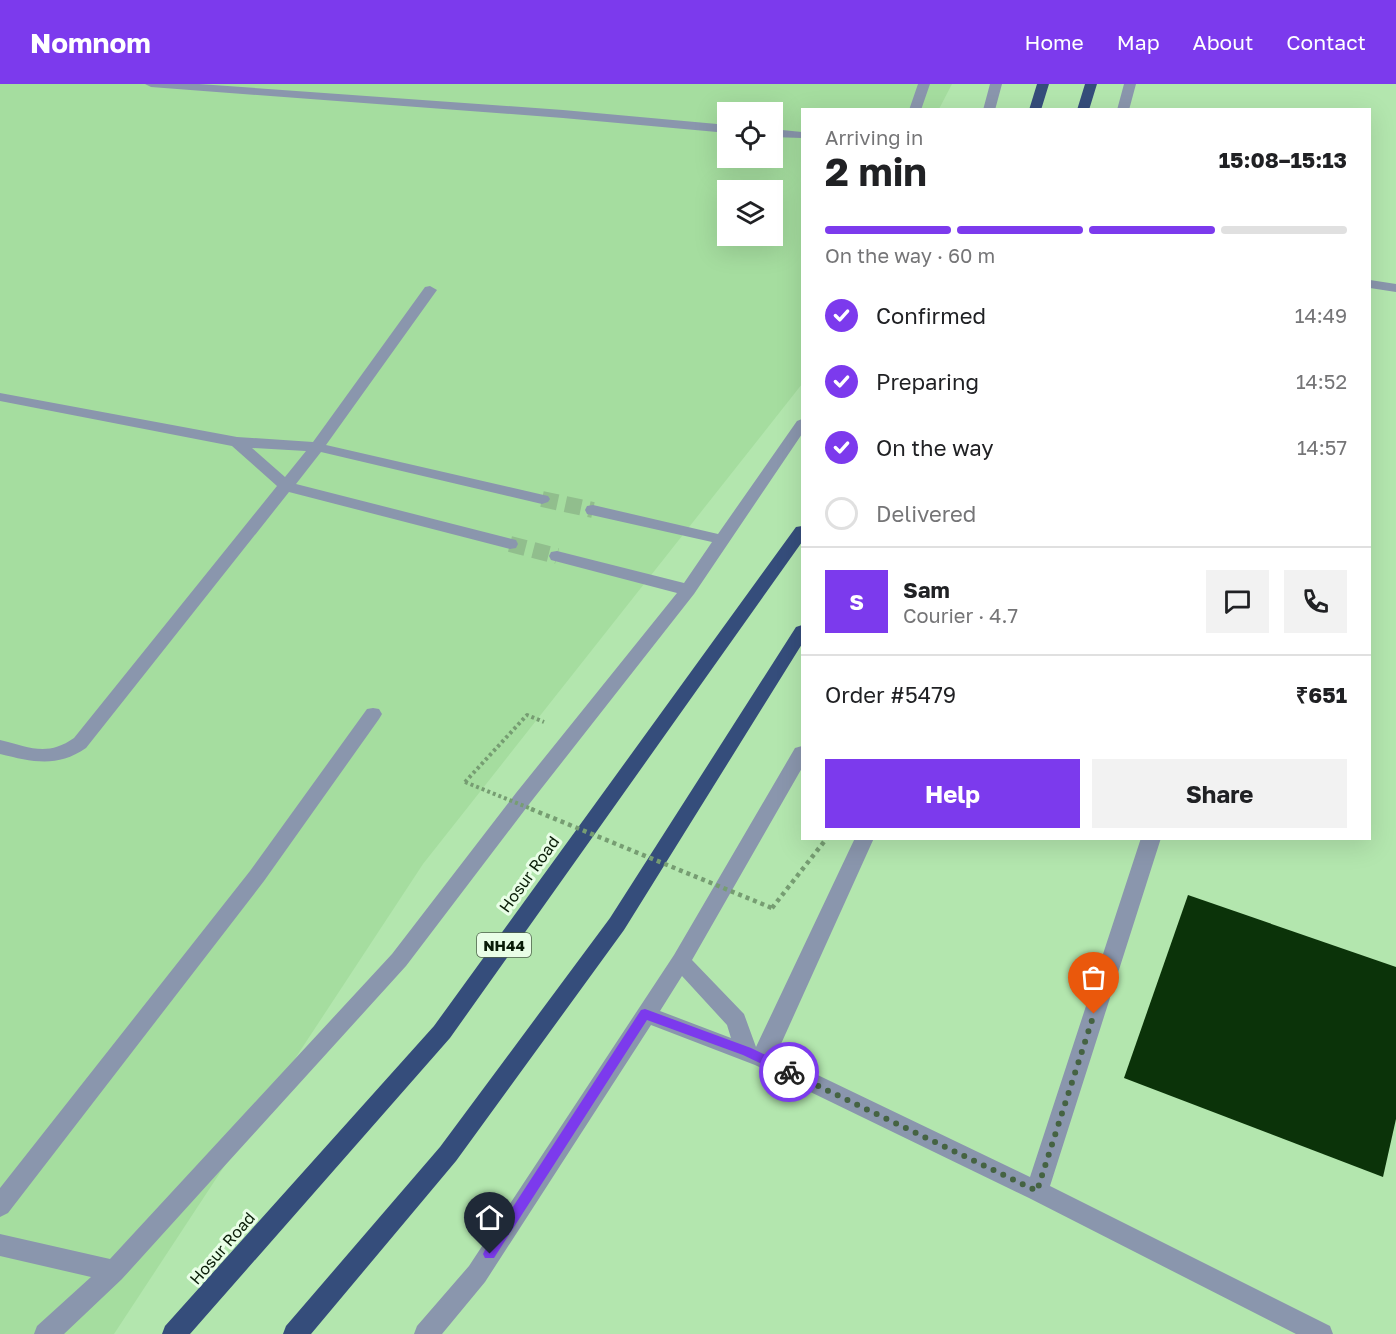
<!DOCTYPE html>
<html lang="en">
<head>
<meta charset="utf-8">
<style>
  body { margin:0; font-family:"Golos Text",sans-serif; background:#f2f2f2; color:#202124; height:100vh; display:flex; flex-direction:column; font-size:22px; white-space:nowrap }
  * { box-sizing:border-box; margin:0 }
  p { font-size:20px; color:#757577 }
  .icon { flex:none; width:33px; height:33px; fill:none; stroke:currentColor; stroke-width:2; stroke-linecap:round; stroke-linejoin:round }
  .map { position:relative; flex:1; overflow:hidden }
  .panel { position:absolute; left:801px; top:24px; width:570px; height:732px; display:flex; flex-direction:column; background:#fff; border-radius:0px; box-shadow:0 6px 24px #0002 }
  .panel>* { flex:none }
  .fabs { position:absolute; left:717px; top:18px; display:grid; gap:12px }
  .fabs a { display:grid; place-items:center; width:66px; height:66px; border-radius:0px; background:#fff; box-shadow:0 6px 24px #0002; font-size:30px }
  .pin { position:absolute; display:grid; place-items:center; width:51px; height:51px; color:#fff; margin:-62px -26px; border-radius:50% 50% 50% 0; rotate:-45deg; box-shadow:0 0 6px #0007 }
  .pin .icon { rotate:45deg }
  .courier { position:absolute; display:grid; place-items:center; width:60px; height:60px; margin:-30px; border:4px solid #7c3aed; border-radius:50%; background:#fff; color:#222; box-shadow:0 2px 8px #0007 }
  .headline em { font-style:normal; font-weight:700 }
  .headline div { display:flex; flex-direction:column-reverse }
  .headline { display:flex; align-items:center; justify-content:space-between; height:102px; padding:0 24px }
  h1 { font-size:39px; font-weight:700; line-height:45px }
  .bar { display:grid; grid-template-columns:repeat(4,1fr); gap:9px 6px; align-content:center; height:72px; padding:0 24px }
  .bar i { height:8px; border-radius:4px; background:#e0e0e0 }
  .bar .active { background:#7c3aed }
  .bar p { grid-column:span 4 }
  .line { display:flex; align-items:center; gap:15px; padding:0 24px; border-top:2px solid #e0e0e0 }
  .line div { flex:1 }
  .round { display:grid; place-items:center; flex:none; width:63px; height:63px; border-radius:0px; background:#f2f2f2 }
  ol { padding:0 24px; list-style:none }
  li { display:flex; align-items:center; gap:18px; height:66px }
  li p { margin-inline-start:auto }
  li .icon { padding:6px; border-radius:50%; background:#7c3aed; color:#fff; stroke-width:4 }
  li:last-child { color:#757577 }
  li i { width:33px; height:33px; border:3px solid #e0e0e0; border-radius:50% }
  .primary-button { display:flex; gap:12px; margin-top:auto; padding:12px 24px }
  .primary-button a { flex:1; height:69px; border-radius:0px; background:#7c3aed; color:#fff; font-size:24px; font-weight:700; line-height:69px; text-align:center }
  .primary-button a+a { background:#f2f2f2; color:#202124 }
  header { display:flex; align-items:center; gap:36px; box-sizing:border-box; height:84px; padding:0 30px; background:#7c3aed; color:#fff }
  header strong { font-size:28px }
  nav { display:flex; gap:33px; margin-inline-start:auto; font-size:21px }
  .map>svg:first-child { display:block }
</style>
</head>
<body>
<header>
<strong>Nomnom</strong>
<nav><a>Home</a><a>Map</a><a>About</a><a>Contact</a></nav>
</header>
<div class="map">
<svg width="1396" height="1250" viewBox="0 0 1396 1250">
  <rect width="100%" height="100%" fill="#b3e6ae"/>
  <!-- built -->
  <path fill="#a5dd9f" fill-rule="evenodd" d="M0 0H952L939 25 802 26V300L423 780 114 1250H0ZM728 28H772V74H728ZM728 106H772V152H728Z"/>
  <!-- building -->
  <path fill="#0b3309" d="M1188 811 1396 883V1035L1383 1093 1124 994Z"/>
  <g fill="none" stroke-linecap="round" stroke-linejoin="round">
    <!-- minor-tunnel -->
    <path stroke="#91be8d" stroke-width="16" stroke-dasharray="16 8" stroke-linecap="butt" d="M542 415 593 426
      M510 460 557 472"/>
    <!-- path-far1 -->
    <path stroke="#769d72" stroke-width="4" stroke-dasharray="3 3" stroke-linecap="butt" d="M465 698 527 631 544 638"/>
    <!-- path -->
    <path stroke="#769d72" stroke-width="4.5" stroke-dasharray="4 4" stroke-linecap="butt" d="M772 824 827 754"/>
    <!-- minor -->
    <path fill="#8a96ad" fill-rule="evenodd" d="M145 0H199L563 26 728 41V49L563 34 151 3Z
      M918 0H930L921 26H909Z
      M990 0H1002L995 26H983Z
      M1124 0H1136L1129 26H1117Z
      M772 45 802 48V54L772 53Z
      M1370 196 1396 200V208L1370 204Z
      M430 202 437 206 326 361 548 412 550 415 548 418 542 420 321 368 296 400 516 456 518 460 516 464 510 465 289 408 86 664C57 684 33 678 0 670V656C29 663 47 673 74 654L277 402 232 362 0 317V309L237 353 313 358 425 203ZM252 364 306 367 285 393Z
      M802 335V350L694 510 530 719 406 882 122 1195 64 1250H34L37 1242 91 1193 0 1172V1150L110 1175 392 870 516 709 677 509 551 476 549 472 551 468 557 467 684 499 712 458 587 430 585 426 587 422 593 421 718 450 797 337Z
      M373 624 379 625 382 630 379 635 264 797 8 1129 0 1133V1104L250 787 367 625Z
      M802 662V684L692 876 744 930 756 963 855 754H874L776 971 1030 1093 1141 754H1161L1050 1102 1330 1242 1333 1250H1296L1029 1114 755 981 651 941 485 1198 442 1250H414L417 1242 469 1182 674 871 795 664ZM682 892 727 941 731 954 660 927Z"/>
    <!-- highway -->
    <path fill="#354d7b" fill-rule="evenodd" d="M1037 0H1049L1041 26H1029Z
      M1085 0H1097L1089 26H1077Z
      M802 442V458L450 954 190 1250H162L165 1242 434 942 796 443Z
      M802 541V560L624 846 456 1077 311 1250H283L286 1242 440 1063 610 834 796 543Z"/>
    <!-- path-bridge-far1 -->
    <path stroke="#769d72" stroke-width="4" stroke-dasharray="3 3" stroke-linecap="butt" d="M465 698 534 726"/>
    <!-- path-bridge -->
    <path stroke="#769d72" stroke-width="4.5" stroke-dasharray="4 4" stroke-linecap="butt" d="M531 725 772 824"/>
  </g>
  <!-- route -->
  <path fill="#7c3aed" d="M645 925 751 964 793 984 794 988 789 993 743 971 647 936 494 1174H485L483 1170 485 1166 641 926Z"/>
  <g fill="none" stroke-linecap="round" stroke-linejoin="round">
    <!-- done -->
    <path stroke="#456342" stroke-width="6" stroke-dasharray="0 10.8" d="M789 988 1037 1107 1094 930"/>
  </g>
  <g text-anchor="middle" dominant-baseline="central" stroke-width="6" stroke-linejoin="round" paint-order="stroke">
    <!-- shield labels -->
    <rect fill="#e9fee7" stroke="#4d604b" stroke-width="1.5" x="477" y="849" width="54" height="24" rx="4.5"/>
    <g font-size="15" font-weight="bold" fill="#0a1d08">
      <text x="504" y="861">NH44</text>
    </g>
    <!-- street labels -->
    <g font-size="16" fill="#0a1d08" stroke="#e9fee7">
      <text transform="translate(529 790) rotate(-54)">Hosur Road</text>
      <text transform="translate(222 1164) rotate(-49)">Hosur Road</text>
    </g>
  </g>
</svg>
<div class="fabs">
<a><svg class="icon" aria-label="locate" viewBox="0 0 24 24"><circle cx="12" cy="12" r="6"/><path d="M12 2v4M12 18v4M2 12h4M18 12h4"/></svg></a>
<a><svg class="icon" aria-label="layers" viewBox="0 0 24 24"><path d="M12 4l9 5-9 5-9-5zM3 14l9 5 9-5"/></svg></a>
</div>
<div class="pin" style="left:1094px;top:930px;background:#ea580c"><svg class="icon" aria-label="bag" viewBox="0 0 24 24"><path d="M5 8h14l-1 12H6zM9 8a3 3 0 0 1 6 0"/></svg></div>
<div class="pin" style="left:490px;top:1170px;background:#1f2937"><svg class="icon" aria-label="home" viewBox="0 0 24 24"><path d="M3 11l9-7 9 7M6 9v11h12V9"/></svg></div>
<div class="courier" style="left:789px;top:988px"><svg class="icon" aria-label="bike" viewBox="0 0 24 24"><circle cx="6" cy="16" r="4"/><circle cx="18" cy="16" r="4"/><path d="M6 16l4-8h5l3 8M10 8l3 8H6M13 5h3"/></svg></div>
<section class="panel">
<div class="headline"><div><h1>2 min</h1><p>Arriving in</p></div><em>15:08–15:13</em></div>
<div class="bar"><i class="active"></i><i class="active"></i><i class="active"></i><i></i><p>On the way · 60 m</p></div>
<ol>
<li><svg class="icon" aria-label="check" viewBox="0 0 24 24"><path d="M5 12l5 5 9-10"/></svg>Confirmed<p>14:49</p></li>
<li><svg class="icon" aria-label="check" viewBox="0 0 24 24"><path d="M5 12l5 5 9-10"/></svg>Preparing<p>14:52</p></li>
<li><svg class="icon" aria-label="check" viewBox="0 0 24 24"><path d="M5 12l5 5 9-10"/></svg>On the way<p>14:57</p></li>
<li><i></i>Delivered</li>
</ol>
<div class="line" style="height:108px"><b class="round" style="background:#7c3aed;color:#fff">S</b><div><b>Sam</b><p>Courier · 4.7</p></div><a class="round"><svg class="icon" aria-label="chat" viewBox="0 0 24 24"><path d="M4 5h16v11H9l-5 4z"/></svg></a><a class="round"><svg class="icon" aria-label="phone" viewBox="0 0 24 24"><path d="M5 4h4l2 5-3 2q2 4 5 5l2-3 5 2v4C11 20 4 13 5 4z"/></svg></a></div>
<div class="line" style="height:78px"><div>Order #5479</div><b>₹651</b></div>
<div class="primary-button"><a>Help</a><a>Share</a></div>
</section>
</div>
</body>
</html>
